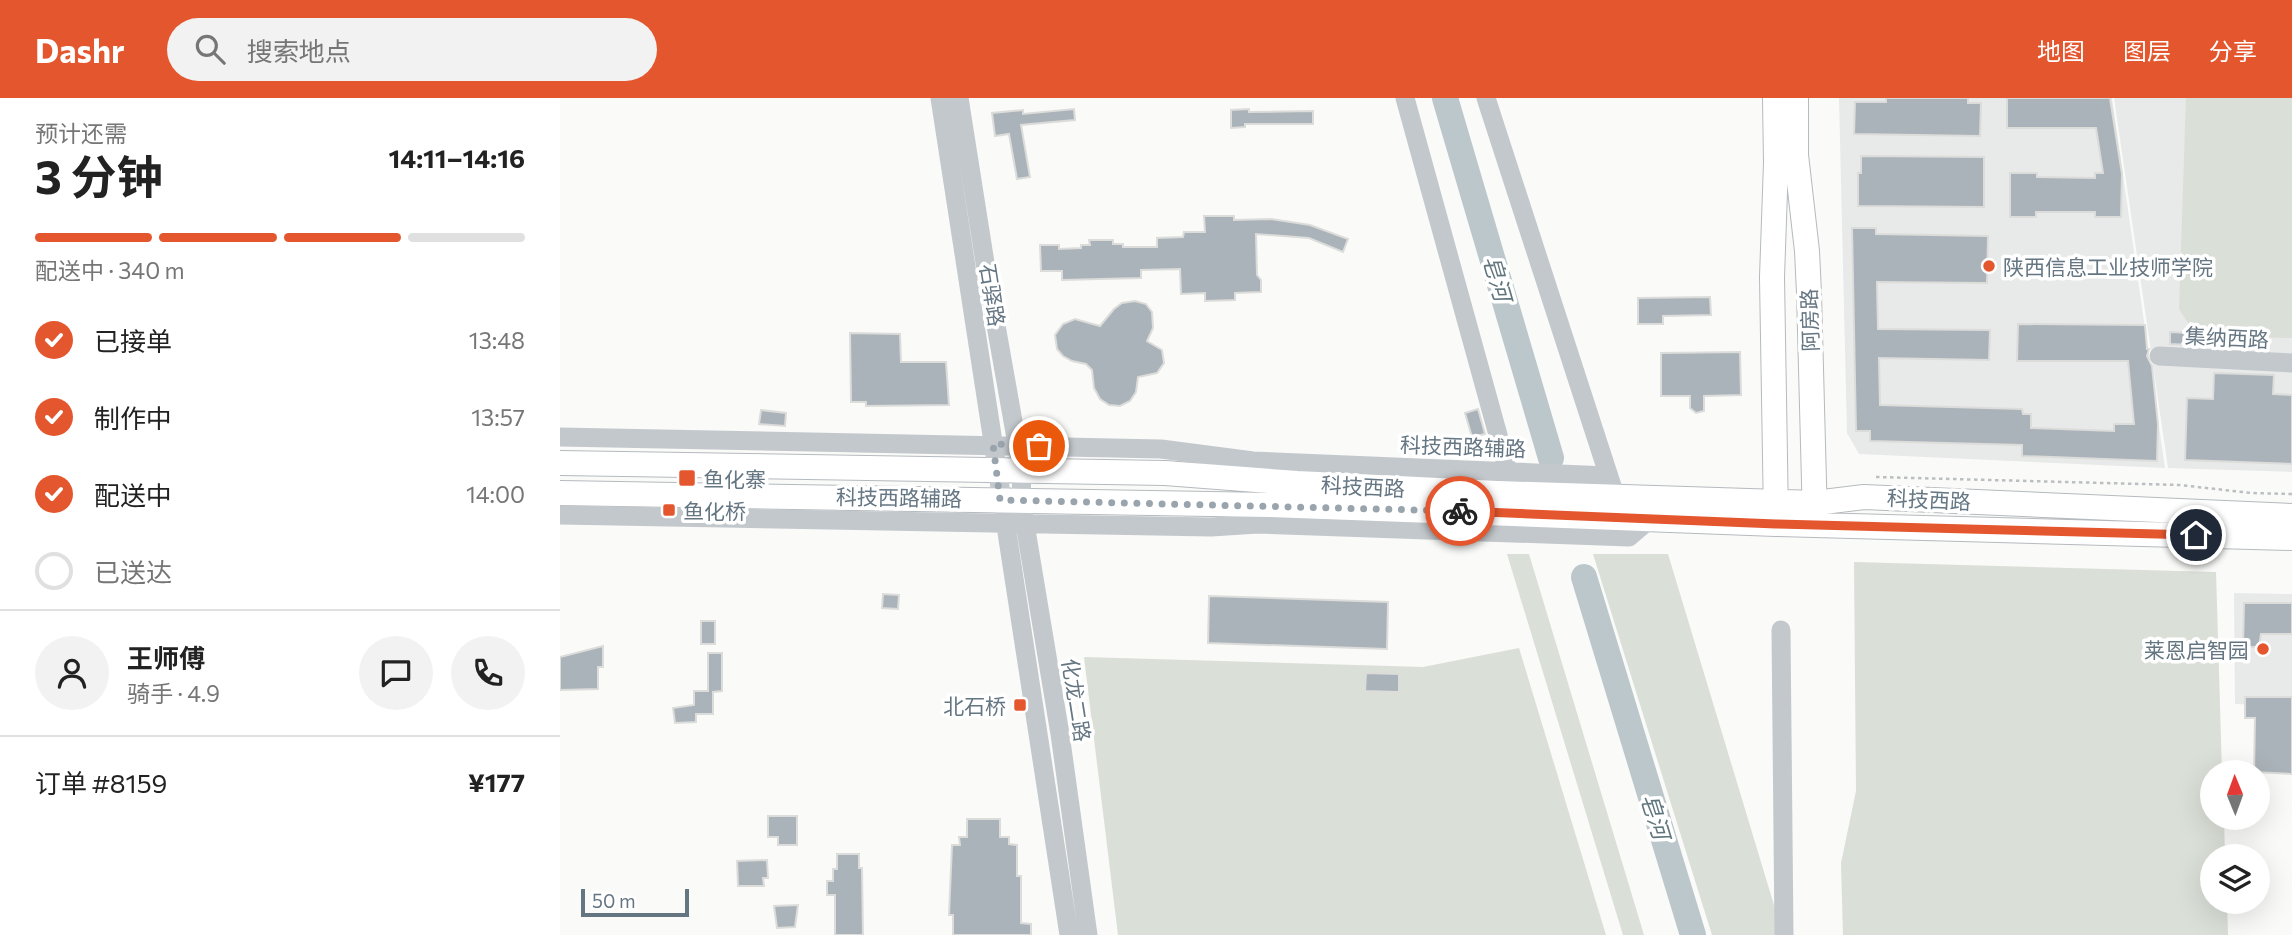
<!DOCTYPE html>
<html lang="zh">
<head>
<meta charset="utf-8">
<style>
  body { margin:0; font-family:Commissioner,"Noto Sans SC",sans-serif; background:#f2f2f2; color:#222; height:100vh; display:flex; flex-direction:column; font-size:26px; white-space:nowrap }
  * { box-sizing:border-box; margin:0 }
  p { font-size:23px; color:#767676 }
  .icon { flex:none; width:38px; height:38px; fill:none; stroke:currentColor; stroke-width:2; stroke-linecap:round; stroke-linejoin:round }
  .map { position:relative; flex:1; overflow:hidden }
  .details { display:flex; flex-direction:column; background:#fff; width:560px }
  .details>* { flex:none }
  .needle { width:46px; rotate:359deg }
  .buttons { position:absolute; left:1640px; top:662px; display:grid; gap:14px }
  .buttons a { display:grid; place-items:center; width:70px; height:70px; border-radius:50%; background:#fff; box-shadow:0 7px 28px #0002; font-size:35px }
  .scale { position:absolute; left:21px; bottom:18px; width:108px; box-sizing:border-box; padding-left:7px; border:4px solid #657683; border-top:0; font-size:19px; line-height:24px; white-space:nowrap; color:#657683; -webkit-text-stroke:5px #fff; paint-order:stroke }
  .pin { position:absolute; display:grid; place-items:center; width:60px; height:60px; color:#fff; margin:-30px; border:4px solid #fff; border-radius:50%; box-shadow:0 2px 7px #0007 }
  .courier { position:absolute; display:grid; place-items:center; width:70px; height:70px; margin:-35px; border:5px solid #e4572e; border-radius:50%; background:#fff; color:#222; box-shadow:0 2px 9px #0007 }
  .summary em { font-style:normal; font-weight:700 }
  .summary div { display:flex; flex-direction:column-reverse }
  .summary { display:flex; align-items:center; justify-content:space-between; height:119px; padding:0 35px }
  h1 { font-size:46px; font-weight:700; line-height:52px }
  .bar { display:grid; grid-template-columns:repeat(4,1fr); gap:10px 7px; align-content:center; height:84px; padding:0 35px }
  .bar i { height:9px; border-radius:5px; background:#e0e0e0 }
  .bar .selected { background:#e4572e }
  .bar p { grid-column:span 4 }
  .line { display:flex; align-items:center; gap:18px; padding:0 35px; border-top:2px solid #e0e0e0 }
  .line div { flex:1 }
  .round { display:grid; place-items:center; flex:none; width:74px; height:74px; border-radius:37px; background:#f2f2f2 }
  ol { padding:0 35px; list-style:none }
  li { display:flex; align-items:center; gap:21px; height:77px }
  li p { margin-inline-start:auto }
  li .icon { padding:7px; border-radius:50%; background:#e4572e; color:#fff; stroke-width:4 }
  li:last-child { color:#767676 }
  li i { width:38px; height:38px; border:4px solid #e0e0e0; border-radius:50% }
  header { display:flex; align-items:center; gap:42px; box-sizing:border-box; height:98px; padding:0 35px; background:#e4572e; color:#fff }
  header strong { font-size:33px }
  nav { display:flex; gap:38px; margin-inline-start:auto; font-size:24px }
  .search { width:490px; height:63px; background:#f2f2f2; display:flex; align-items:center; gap:18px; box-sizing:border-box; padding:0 24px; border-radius:38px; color:#767676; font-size:26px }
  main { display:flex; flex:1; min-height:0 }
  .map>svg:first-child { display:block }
</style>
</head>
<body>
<header>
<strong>Dashr</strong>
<div class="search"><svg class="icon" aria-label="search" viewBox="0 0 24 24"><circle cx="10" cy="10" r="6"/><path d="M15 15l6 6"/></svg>搜索地点</div>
<nav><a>地图</a><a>图层</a><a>分享</a></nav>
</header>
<main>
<section class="details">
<div class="summary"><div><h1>3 分钟</h1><p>预计还需</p></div><em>14:11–14:16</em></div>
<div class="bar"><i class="selected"></i><i class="selected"></i><i class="selected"></i><i></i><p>配送中 · 340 m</p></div>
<ol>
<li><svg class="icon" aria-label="check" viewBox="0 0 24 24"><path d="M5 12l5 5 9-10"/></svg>已接单<p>13:48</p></li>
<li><svg class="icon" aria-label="check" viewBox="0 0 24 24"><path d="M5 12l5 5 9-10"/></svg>制作中<p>13:57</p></li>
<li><svg class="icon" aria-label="check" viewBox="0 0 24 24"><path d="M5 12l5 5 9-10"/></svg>配送中<p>14:00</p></li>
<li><i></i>已送达</li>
</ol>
<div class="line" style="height:126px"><a class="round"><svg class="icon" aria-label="person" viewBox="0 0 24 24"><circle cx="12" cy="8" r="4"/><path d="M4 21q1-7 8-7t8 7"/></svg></a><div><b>王师傅</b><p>骑手 · 4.9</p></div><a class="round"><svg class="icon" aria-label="chat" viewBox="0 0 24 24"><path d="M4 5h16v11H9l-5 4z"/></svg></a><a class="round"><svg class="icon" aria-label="phone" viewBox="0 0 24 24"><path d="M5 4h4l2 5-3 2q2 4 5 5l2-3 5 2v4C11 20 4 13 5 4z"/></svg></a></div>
<div class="line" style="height:91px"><div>订单 #8159</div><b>¥177</b></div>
</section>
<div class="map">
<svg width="1732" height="837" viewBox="0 0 1732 837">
  <rect width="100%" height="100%" fill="#fafaf8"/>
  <!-- built -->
  <path fill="#e8e9e9" d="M1279 0H1552L1605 370 1299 356 1287 335Z
    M1554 0H1732V374L1608 370Z
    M1674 495 1732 496V608L1675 606Z"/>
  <!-- green -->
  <path fill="#dadfd7" d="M1626 0H1732V240L1636 238 1619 211Z
    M947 456H969L1084 837H1063Z
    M1033 456H1108L1223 837H1152Z
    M1294 464 1656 474 1662 674H1652V719H1664L1665 758H1652V803H1667L1668 837H1283L1281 765 1296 693Z
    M959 550 1046 837H558L524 559 863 569Z"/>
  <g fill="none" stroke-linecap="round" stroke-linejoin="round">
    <!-- river -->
    <path stroke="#bbc7cb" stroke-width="26" d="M885 0 991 360
      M1024 479 1133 837"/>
  </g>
  <!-- building -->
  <path fill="#aab3b9" stroke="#dcdcda" stroke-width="2" d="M1326 0H1408V5H1421L1420 38 1294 36 1295 4H1326Z
    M1447 0H1550L1562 76 1561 119H1535V114H1476V119H1450V75H1477V79L1535 80V75H1543L1536 30H1447Z
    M514 11 515 22 461 27 470 79 457 81 449 36 435 38 432 15 463 12V16Z
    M689 11V14L753 13V26H685V29L671 30V12Z
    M1301 58 1424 59V109L1298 108V75H1301Z
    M644 118H674V122L711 121 750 127 788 141 783 154 749 140 696 136 697 177 701 182V194L675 195V202L645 203V195L621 196 620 171 581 172V180L502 182V173H481L480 147H499V151L521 150V147H530L529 142H553V146H563V149H597V140L623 139 624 134H645Z
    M1292 130H1316V136L1428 138 1427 185 1317 184 1318 231 1430 232 1429 262 1319 260 1320 307 1462 311 1463 316H1471V330L1554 333V326H1574L1568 263H1457L1458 226 1585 227 1587 251H1589L1587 258 1592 268 1598 326 1597 363 1462 358V347L1310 343V333H1296Z
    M1150 199 1151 217 1103 218V226H1078V200Z
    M575 203 586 206 592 214 593 230 587 243 602 252 604 265 597 275 578 279 576 294 570 303 560 308 549 307 540 301 534 290 532 272 526 266 512 263 503 258 497 251 495 237 503 226 515 221 540 228 554 211 562 205Z
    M1610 234 1631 235V247L1610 246Z
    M290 235 340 236 341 264H386L389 307 306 308V304H291Z
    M1180 254 1181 297 1144 298V313L1136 315 1130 310V298H1101V255Z
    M1654 275 1714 277 1713 296 1732 297V366L1625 362 1627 300 1653 301Z
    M918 311 925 336 912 339 905 315Z
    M201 312 226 315 225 328 199 326Z
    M857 341 872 342 871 354 857 353Z
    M323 496 339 497 338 511 322 510Z
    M649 498 828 504 827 551 648 545Z
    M1684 505H1732V536H1701L1699 549H1683Z
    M141 523H155V546H141Z
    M43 548V569H38V591L0 592V559Z
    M148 555H162V593L153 594V616H136V624L115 625 113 610 134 607V593H148Z
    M806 575 839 576V594L805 593Z
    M1685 599H1732V676L1694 674 1695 620H1685Z
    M208 718H237V747H218V739H208Z
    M407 721H440V739H449V746L457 747V778H461V825L471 826V837H393V817H389L392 747H400L399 739H407Z
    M277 756H299V770H302L303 837H275V797H267V783H273V771H277Z
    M207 762 208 780H203L204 788H178L177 763Z
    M238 807 235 829 217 830 214 808Z"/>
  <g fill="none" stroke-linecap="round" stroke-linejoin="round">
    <!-- major casing -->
    <g stroke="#b5babe" stroke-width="26">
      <path id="major" d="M1215 0 1216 65 1212 179 1216 419
        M1236 0V57L1247 153 1249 195 1255 422
        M0 365 605 375 737 385 938 395 1255 405 1304 399 1732 418
        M0 395 710 407 1216 426 1732 440"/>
    </g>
    <!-- path -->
    <path stroke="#bbbfc2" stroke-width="2.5" stroke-dasharray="3.5 3.5" stroke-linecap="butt" d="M1316 379 1620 387 1691 395 1732 396"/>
    <!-- minor -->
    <path stroke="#c3c8cc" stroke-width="19" d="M380 0 509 837
      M399 0 426 171 462 374 461 402 500 636 528 837
      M845 0 951 384
      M926 0 1052 388
      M1599 258 1732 265
      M0 339 601 351 693 363 1048 378
      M0 417 651 429 698 426 1069 439 1090 421
      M1221 532 1224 837"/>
    <!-- major -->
    <use href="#major" stroke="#fff" stroke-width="24"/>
  </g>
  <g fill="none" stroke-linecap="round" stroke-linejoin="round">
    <!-- done -->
    <path stroke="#99a4ac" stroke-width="7" stroke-dasharray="0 12.6" d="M479 348 433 346 440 402 900 413"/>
    <!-- route -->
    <path stroke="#e4572e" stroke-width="9" d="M900 413 1216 426 1636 437"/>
  </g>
  <!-- markers -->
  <g fill="#e4572e" stroke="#fff" stroke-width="2.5">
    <circle cx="1429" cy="168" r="7"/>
    <rect x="118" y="371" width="18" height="18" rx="3.5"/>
    <rect x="102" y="405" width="14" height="14" rx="3.5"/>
    <circle cx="1703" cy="551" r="7"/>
    <rect x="453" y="600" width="14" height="14" rx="3.5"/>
  </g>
  <g text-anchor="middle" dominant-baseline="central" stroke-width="7" stroke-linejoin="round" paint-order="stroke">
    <!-- poi labels -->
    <g font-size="21" fill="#657683" stroke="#fff" text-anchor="start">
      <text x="1443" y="168">陕西信息工业技师学院</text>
      <text x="143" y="380">鱼化寨</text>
      <text x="123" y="412">鱼化桥</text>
      <text x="1689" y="551" text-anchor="end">莱恩启智园</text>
      <text x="446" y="607" text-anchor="end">北石桥</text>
    </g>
    <!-- street labels -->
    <g font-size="21" fill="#657683" stroke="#fff">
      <text transform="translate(433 197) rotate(81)">石驿路</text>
      <text transform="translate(1249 222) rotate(-92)">阿房路</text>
      <text transform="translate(1667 239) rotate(3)">集纳西路</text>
      <text transform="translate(903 348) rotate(2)">科技西路辅路</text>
      <text transform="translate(803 388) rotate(3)">科技西路</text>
      <text transform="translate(339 399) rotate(1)">科技西路辅路</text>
      <text transform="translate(1369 401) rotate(3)">科技西路</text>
      <text transform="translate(517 602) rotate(81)">化龙二路</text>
    </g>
    <!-- water labels -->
    <g font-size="23" font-style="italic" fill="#60757c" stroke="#fff">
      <text transform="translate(938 180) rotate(74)">皂河</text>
      <text transform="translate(1096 718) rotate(73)">皂河</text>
    </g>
  </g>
</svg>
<div class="buttons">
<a><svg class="needle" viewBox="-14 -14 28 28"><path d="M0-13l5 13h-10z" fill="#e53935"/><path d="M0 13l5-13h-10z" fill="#767676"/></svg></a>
<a><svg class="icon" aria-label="layers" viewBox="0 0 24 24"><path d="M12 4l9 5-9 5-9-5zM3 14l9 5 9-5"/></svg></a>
</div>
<div class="scale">50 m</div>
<div class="pin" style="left:479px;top:348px;background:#ea580c"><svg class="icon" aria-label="bag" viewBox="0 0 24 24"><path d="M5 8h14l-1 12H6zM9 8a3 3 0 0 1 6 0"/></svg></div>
<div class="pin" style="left:1636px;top:437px;background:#1f2937"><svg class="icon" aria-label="home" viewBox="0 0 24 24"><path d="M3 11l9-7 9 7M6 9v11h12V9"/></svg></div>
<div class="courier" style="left:900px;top:413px"><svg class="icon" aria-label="bike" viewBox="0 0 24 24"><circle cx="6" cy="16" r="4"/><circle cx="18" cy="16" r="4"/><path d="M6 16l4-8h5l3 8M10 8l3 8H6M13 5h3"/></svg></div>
</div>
</main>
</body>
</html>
